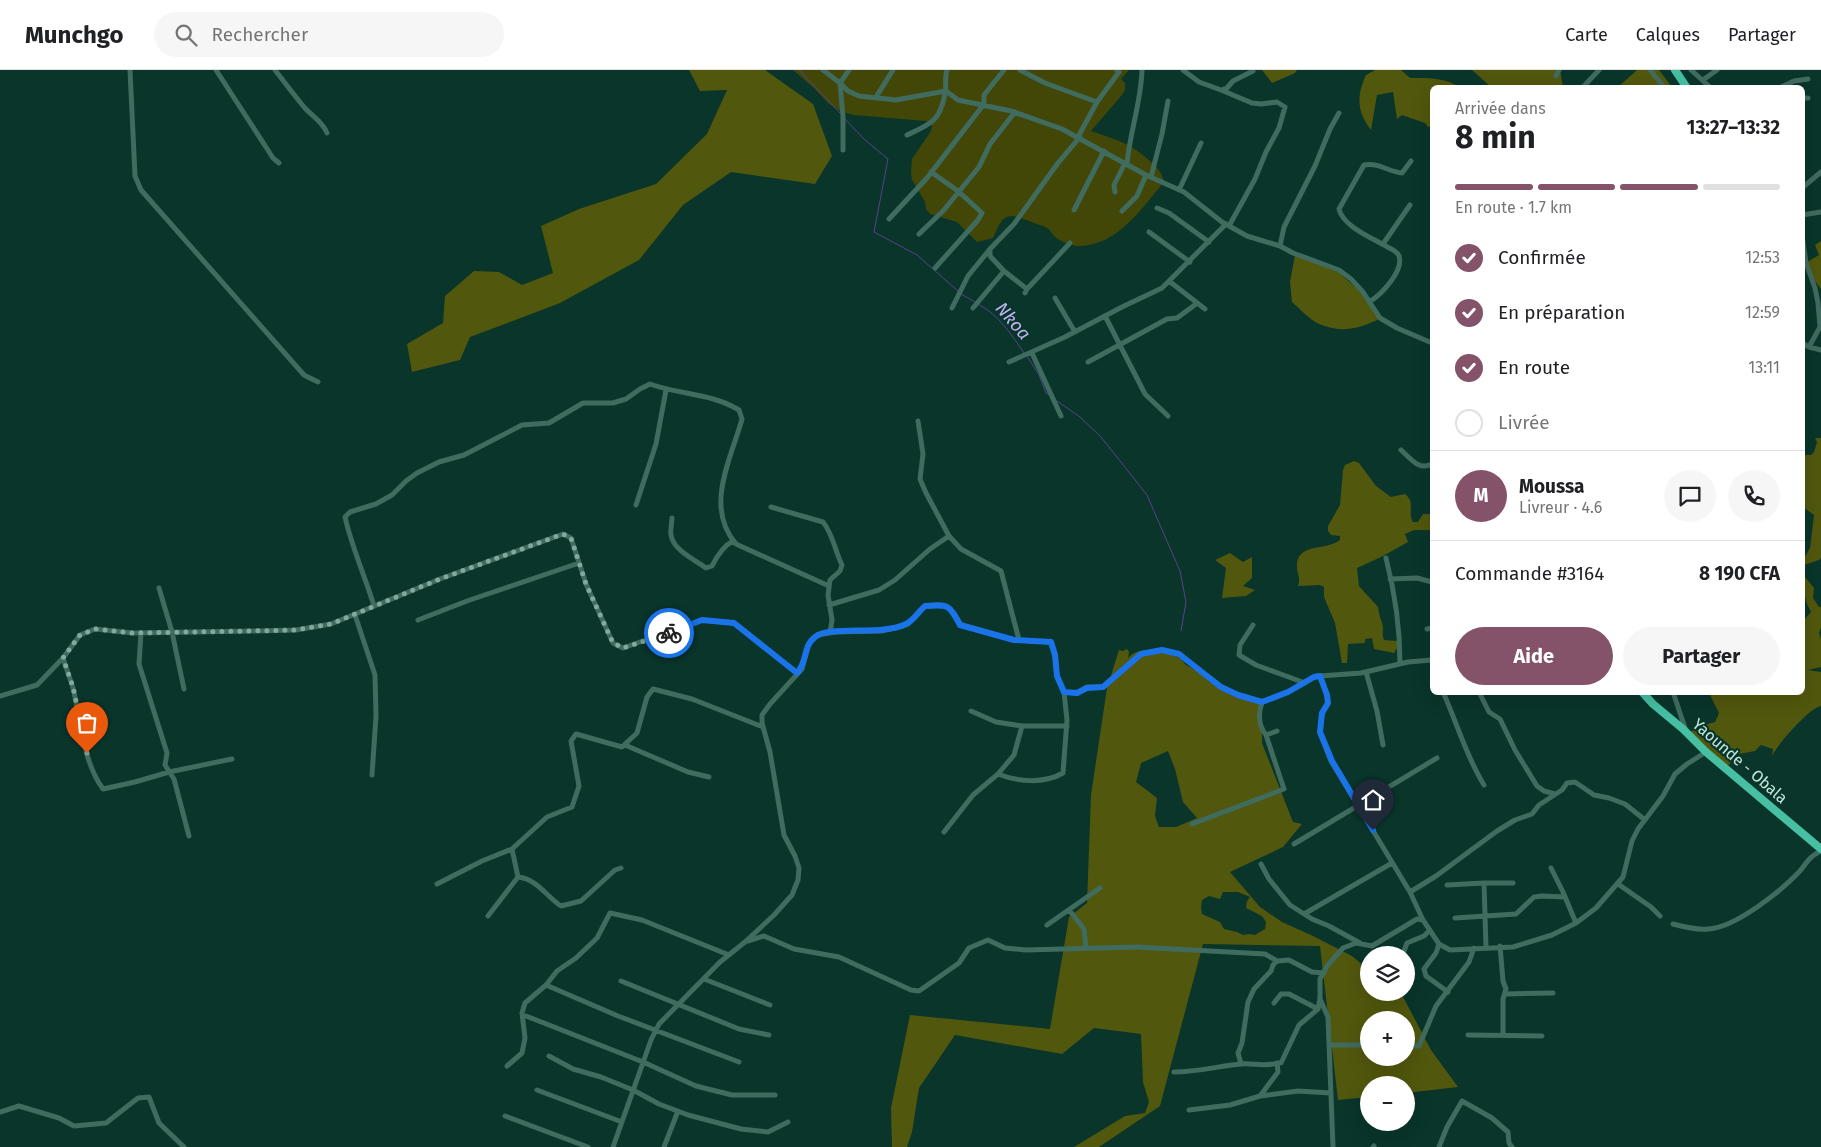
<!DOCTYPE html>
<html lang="fr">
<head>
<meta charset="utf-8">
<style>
  body { margin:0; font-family:"Fira Sans",sans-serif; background:#f6f6f6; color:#202124; height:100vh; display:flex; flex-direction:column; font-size:19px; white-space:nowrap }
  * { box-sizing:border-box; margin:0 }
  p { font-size:16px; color:#757577 }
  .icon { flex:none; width:28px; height:28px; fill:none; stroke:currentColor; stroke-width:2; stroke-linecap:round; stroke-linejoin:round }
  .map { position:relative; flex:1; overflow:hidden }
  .drawer { position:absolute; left:1430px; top:15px; width:375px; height:610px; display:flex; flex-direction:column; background:#fff; border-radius:8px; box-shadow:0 5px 20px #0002 }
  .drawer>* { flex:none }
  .buttons { position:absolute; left:1360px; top:876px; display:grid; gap:10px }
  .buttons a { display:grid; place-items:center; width:55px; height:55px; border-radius:50%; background:#fff; box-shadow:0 5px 20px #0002; font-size:25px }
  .pin { position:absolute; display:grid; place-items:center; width:42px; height:42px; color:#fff; margin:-51px -21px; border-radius:50% 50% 50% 0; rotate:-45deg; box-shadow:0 0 5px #0007 }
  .pin .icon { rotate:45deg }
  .courier { position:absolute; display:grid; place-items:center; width:50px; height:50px; margin:-25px; border:4px solid #1a73e8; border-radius:50%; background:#fff; color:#222; box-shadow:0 1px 6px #0007 }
  .headline em { font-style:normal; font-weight:700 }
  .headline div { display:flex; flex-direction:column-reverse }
  .headline { display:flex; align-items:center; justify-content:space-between; height:85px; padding:0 25px }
  h1 { font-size:32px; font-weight:700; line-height:38px }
  .bar { display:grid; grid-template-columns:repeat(4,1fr); gap:8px 5px; align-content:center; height:60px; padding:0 25px }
  .bar i { height:6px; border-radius:4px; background:#e0e0e0 }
  .bar .on { background:#845269 }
  .bar p { grid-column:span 4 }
  .line { display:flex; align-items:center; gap:12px; padding:0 25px; border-top:1px solid #e0e0e0 }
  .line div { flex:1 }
  .round { display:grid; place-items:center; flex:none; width:52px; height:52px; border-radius:26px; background:#f6f6f6 }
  ol { padding:0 25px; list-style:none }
  li { display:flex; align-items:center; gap:15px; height:55px }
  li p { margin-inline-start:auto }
  li .icon { padding:5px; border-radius:50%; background:#845269; color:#fff; stroke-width:4 }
  li:last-child { color:#757577 }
  li i { width:28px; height:28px; border:2px solid #e0e0e0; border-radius:50% }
  .cta { display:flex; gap:10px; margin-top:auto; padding:10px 25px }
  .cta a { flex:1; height:58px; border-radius:30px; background:#845269; color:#fff; font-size:20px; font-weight:700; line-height:58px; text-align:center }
  .cta a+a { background:#f6f6f6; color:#202124 }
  header { display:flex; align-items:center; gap:30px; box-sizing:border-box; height:70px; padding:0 25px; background:#fff; border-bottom:1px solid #e0e0e0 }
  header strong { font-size:24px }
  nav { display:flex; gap:28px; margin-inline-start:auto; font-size:18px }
  .search { width:350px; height:45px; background:#f6f6f6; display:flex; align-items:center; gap:12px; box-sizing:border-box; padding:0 18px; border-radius:28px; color:#757577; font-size:19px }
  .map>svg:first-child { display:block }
</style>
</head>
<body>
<header>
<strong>Munchgo</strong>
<div class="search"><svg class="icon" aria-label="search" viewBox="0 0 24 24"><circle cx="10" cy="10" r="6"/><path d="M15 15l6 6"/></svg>Rechercher</div>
<nav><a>Carte</a><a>Calques</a><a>Partager</a></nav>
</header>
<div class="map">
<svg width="1821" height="1077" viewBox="0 0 1821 1077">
  <rect width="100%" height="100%" fill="#09352b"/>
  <!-- green -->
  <path fill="#424708" d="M793 0H1129L1121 9 1125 13V20L1122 25 1091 61C1117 70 1131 73 1152 93 1159 100 1162 103 1164 112 1142 138 1116 178 1076 176 1070 175 1060 171 1055 167 1052 164 1050 160 1047 158 1042 155 1035 154 1029 151 1005 142 1003 145 993 168L977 172 957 152 930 144 926 139 925 132 912 110 911 104 912 89 931 61 932 55 926 51 854 45 840 41 828 33 814 18Z"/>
  <!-- forest -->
  <path fill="#51570d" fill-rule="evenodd" d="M689 0H765L813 34 832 86 815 114 731 102 683 135 639 190 560 233 470 267 460 290 412 302 407 274 443 253 445 226 474 201 499 202 522 215 553 203 541 156 579 139 656 114 707 64 727 20 700 21Z
    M1262 0H1297L1295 3 1272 13Z
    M1375 0H1401L1410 8C1427 8 1444 7 1459 17L1432 18V56L1428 57 1425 53 1402 45 1397 49 1393 22 1377 25 1371 60C1357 42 1356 26 1366 5Z
    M1472 0H1560L1563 17H1491Z
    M1637 0H1659L1672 17 1617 18Z
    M1821 171V219L1812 207 1807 192 1819 185 1815 175Z
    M1295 185 1338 202 1362 223 1381 248C1359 259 1341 264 1317 253 1308 248 1300 239 1292 232L1290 212Z
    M1815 368H1821V488L1819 490 1804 495 1805 507 1814 518 1813 528 1819 537H1821V557L1819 563 1821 569V597L1808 600 1821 602V636C1809 638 1778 674 1772 686L1773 679 1761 675 1755 681 1739 684 1725 699 1687 665 1697 657 1715 652 1719 643 1710 625 1712 623 1802 622 1803 551 1811 542 1807 534 1803 519V490L1810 478 1814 445 1803 437V377L1804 379V385H1811L1814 382 1817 372Z
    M1354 391 1359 393 1376 416 1391 427 1405 424C1416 432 1407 443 1413 452H1418L1423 444H1432V460H1414L1405 464 1408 472 1381 487 1357 498 1359 516 1378 537C1379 546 1382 551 1383 557 1383 562 1382 565 1384 570L1397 571 1399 575 1394 583 1374 579 1372 568 1365 569V573L1348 574 1347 593H1342L1335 553 1324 527V517L1320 515 1298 516C1301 508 1297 504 1297 497 1296 477 1316 479 1329 475 1333 474 1337 472 1340 470V466L1331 465 1328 461V456L1340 435 1343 400 1345 395Z
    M1230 483 1243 492 1252 487V508L1243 516 1255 520 1246 526 1222 528 1226 498 1215 490Z
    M1127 579 1129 582 1128 588C1140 574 1165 581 1179 588 1183 590 1184 594 1188 596 1193 599 1200 602 1205 604L1208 611 1221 617 1262 630V673L1293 752 1302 754 1283 777 1230 802 1260 837 1282 852 1311 865 1352 886 1369 900V922L1401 923 1431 980 1458 1017 1406 1023V1015H1369V1027L1338 1030 1320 876 1203 874 1160 1036 1099 1077H1074L1125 1046 1145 1043 1149 1032 1143 1012 1141 964 1094 958 1062 984 955 965 919 1018 912 1062 907 1077H892L891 1038 910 945 1050 959 1069 847 1087 833 1091 725 1107 618 1119 580 1123 581ZM1168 681 1175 699 1183 732 1197 748 1176 757H1159L1155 746 1157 728 1136 712 1141 693ZM1223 822H1238L1250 827 1247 831 1246 838 1262 846 1266 852 1265 859 1255 865 1249 864 1243 865 1237 862 1224 859 1220 852 1202 844 1201 837 1202 830 1209 826 1220 829ZM1369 950H1406V988H1369Z"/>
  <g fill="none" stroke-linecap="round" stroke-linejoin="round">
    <!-- stream -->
    <path stroke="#57428a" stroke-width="1" d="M799 0 840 43
      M844 48 865 70 888 89 874 162 917 185 958 221
      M961 224 975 232
      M978 234C999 245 1011 264 1024 283
      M1027 286 1039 305 1046 323 1050 325
      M1057 331 1080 347 1101 367 1147 425 1180 501 1186 532 1181 561"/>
    <!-- minor -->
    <path stroke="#406b5f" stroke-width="5" d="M130 0 135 106 141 120 304 305 318 312
      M216 0 273 88 279 93
      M275 0C285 13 294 25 304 37 312 46 323 52 327 63
      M823 0 840 13 848 21 859 26 896 30 946 21 958 30 1011 41 1062 59 1146 105 1184 122 1222 152 1247 166 1280 176 1293 183 1339 200 1351 209 1363 222 1380 248 1397 258 1432 273
      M1020 0 1045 13 1097 32
      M1183 0 1199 12 1221 20 1227 18 1233 11 1253 1
      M1650 0 1665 18
      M1691 0 1711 18
      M1556 6 1559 0
      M1703 10 1717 0
      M1582 18 1599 0
      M1779 18 1794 11 1808 9
      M1221 20 1252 33 1261 34 1277 32 1285 37 1279 58 1266 82 1255 109 1229 156
      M876 27 893 0
      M1802 28H1808
      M907 65C931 54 940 51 945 24 947 15 944 9 947 0
      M1078 67 1097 32 1119 2 1117 0
      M843 80V47L840 13 849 0
      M1127 94C1130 61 1141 33 1142 0
      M931 102 958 121 982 143 978 150 935 198
      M1151 107 1162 64 1168 31
      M1802 118 1821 102
      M1179 120 1201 73
      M1115 122 1114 115 1125 93
      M1157 138 1169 143 1209 172
      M1074 140 1104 81
      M1122 141 1137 126 1146 105
      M1802 145 1821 142
      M889 149 927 108 984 34V25L1004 0
      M1149 162 1190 192
      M919 164 943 141 979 97 990 74 1015 42
      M1802 165 1806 193 1815 218 1818 233 1820 257 1809 277
      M1384 175C1370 167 1343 156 1339 139L1364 95C1378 92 1389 102 1402 103L1411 91
      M1280 176 1284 157 1315 96 1330 59 1339 43
      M1169 211 1205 239
      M1027 219 1004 201 990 186V179L1014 154 1058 93 1080 67
      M1025 223 1027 219 1070 173
      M1055 228 1075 262
      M1369 232C1381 225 1404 201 1399 186 1397 180 1387 178 1383 174L1410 135
      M952 238 968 206 990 179
      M973 238 1004 201
      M1105 246 1145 324 1168 346
      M1802 273 1809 277 1821 280
      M1032 283 1061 346
      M1009 292 1065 267 1122 237 1162 218 1226 154
      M1088 292 1167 249 1177 248 1196 234
      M918 351 923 384 920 409 926 423 949 466 961 479 1001 501 1019 570
      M1401 380C1411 389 1419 401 1432 394
      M636 435 656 374 666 320
      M771 437 823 452C833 464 835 481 842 495L840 501 830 510 828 525 832 550 830 563
      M672 448C672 453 670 460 671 465 673 480 695 490 706 498L712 496C717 486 723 476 733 471
      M1386 488C1395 523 1400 558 1400 594
      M1390 509 1417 508 1432 512
      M159 518 172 562 184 619
      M829 535 879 520 895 510 930 479 949 466
      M374 536C365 506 352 478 345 447L350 442 376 434 392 425 406 411 417 403 439 392 464 385 522 355 549 353 583 333H613L626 329 640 319 650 314C680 325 711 323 739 340L742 349C731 389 704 437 736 474L829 516
      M355 545 375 605 376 646 372 705
      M418 550 467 531 579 493
      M1253 555 1240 575 1239 585 1256 595 1305 613
      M1427 559 1432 558
      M141 563 139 594 167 683 165 695 174 709 189 766
      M63 588C66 598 70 608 73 618 81 651 83 692 103 719L135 712 169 702 232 689
      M1366 602 1377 641 1383 675
      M1320 606 1327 625 1328 633 1322 643 1320 662 1331 691 1410 822 1423 850
      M1443 622C1457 653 1466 686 1484 715
      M1479 622 1489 642 1500 649 1515 680 1537 716 1544 721 1555 724
      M1673 622 1686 661
      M0 626 37 615 63 588 80 565 95 559 133 563 252 561 296 560 331 554 440 509 563 464 571 468 586 514 613 573 623 578 702 550 734 553 797 603
      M1262 632C1258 644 1258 655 1266 665L1277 661
      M971 641 996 652 1022 656H1067
      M625 675 688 702 709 707
      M998 704C1018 712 1044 714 1063 703L1067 650 1064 622
      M1192 754 1284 719 1266 665
      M944 762 973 725 998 704 1014 685 1022 656
      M1294 774 1437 688
      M512 779 518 807
      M1261 794 1269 809 1290 835 1312 849 1329 856 1360 873
      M1551 798 1563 822 1576 853
      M1484 813 1486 877
      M437 814 482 791 512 779 547 747 572 737 579 716 571 671 576 664 622 677 637 663 647 627 653 619 692 629 763 657
      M1618 814 1651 837 1660 846
      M1447 815 1484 813H1513
      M1410 822 1436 806 1497 761 1515 750 1532 744 1539 735 1562 720 1567 713 1575 712 1594 725 1609 728 1625 734 1645 750
      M1070 841 1084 859 1086 878
      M1304 844 1392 793
      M488 846 518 807C537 809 546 826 561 836L581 831 615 800 621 798
      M1455 848 1516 844 1534 827 1542 826 1565 827
      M1673 854C1684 857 1697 860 1708 859 1735 858 1781 821 1799 802 1808 792 1807 788 1821 781
      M1047 855 1100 818
      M748 871 764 866 794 879 839 887 911 920 919 921 959 893 969 878 988 870 1005 878 1026 880 1136 877 1265 884 1277 891 1289 890 1312 902 1324 903
      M1439 874 1436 883 1424 899 1426 906 1448 922
      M1500 876 1503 911 1506 919 1503 929V965
      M1404 881 1407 873 1424 866 1430 860
      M704 909 770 935
      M621 911 739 959 769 965
      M546 915 618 946 739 992
      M1505 924 1553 923
      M1320 929 1328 947 1333 1077
      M1274 933 1281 924H1289L1318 939
      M526 946 643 992 696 1016 732 1025H775
      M1468 965 1542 966
      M1329 975H1369
      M1406 976H1419L1436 936 1469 892 1474 878
      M549 986 573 999 601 1007 633 1020 659 1034 688 1045 741 1059 768 1062 788 1052
      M1241 994 1238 983 1242 973 1248 932 1254 919 1271 901 1273 895 1277 891
      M507 996 522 983 525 968 522 943 525 933 546 915 557 901 576 888 597 868 610 843 642 850 729 885
      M1174 1002C1197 1002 1219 996 1241 994 1253 993 1265 997 1277 993
      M537 1020 622 1052
      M1261 1026 1298 1021 1331 1023
      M1189 1040 1230 1035 1260 1026 1278 1002 1277 993H1281L1299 955 1318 939 1320 928V909L1327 896 1343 878 1356 873 1372 876 1417 849 1423 850 1439 874 1450 880 1513 877 1552 865 1576 853 1596 838 1623 807 1632 771 1638 759 1663 726 1675 704 1687 694 1706 682
      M0 1042 19 1036 59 1048 74 1056 106 1053 138 1028 149 1027 159 1053 184 1077
      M505 1046 588 1077
      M613 1077 651 970 659 954 720 892 745 872 774 845 792 825 798 810 799 798 795 786 784 765 770 682 762 653V645L770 634 802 599 809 573 817 565 836 562 881 561 895 558 908 554 925 536C948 534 949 534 961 555L1014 570 1051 572 1055 585 1057 606 1064 622 1077 623 1087 617H1103L1141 584 1162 580 1179 584 1221 617 1238 625 1262 632 1288 622 1314 607 1320 606 1361 603 1408 592 1432 590
      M664 1077 678 1041
      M1373 1077 1374 1076
      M1439 1077 1447 1057 1462 1031 1492 1048 1508 1062 1509 1073 1512 1077"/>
    <!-- highway -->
    <path stroke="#46bfa3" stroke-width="8" d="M1675 0 1687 18
      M1642 622 1653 634 1683 659 1706 682 1821 779"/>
  </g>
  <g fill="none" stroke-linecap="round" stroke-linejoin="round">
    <!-- done -->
    <path stroke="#81a99e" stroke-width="5" stroke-dasharray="0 9" d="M87 683 73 617 63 588 80 565 95 559 133 563 252 561 296 560 331 554 440 509 563 464 571 468 586 514 613 573 623 578 669 563"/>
    <!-- route -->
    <path stroke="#1a73e8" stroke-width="6" d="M669 563 702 550 734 553 797 603C807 593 803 576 815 567 830 555 882 566 906 554 913 551 919 541 925 536 948 534 949 534 960 555L1014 570 1051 572 1055 585 1057 606 1064 622 1077 623 1087 618 1103 617 1141 584 1162 580 1179 584 1221 617 1238 625 1262 632 1288 622 1314 607 1320 606 1327 625 1328 633 1322 643 1320 662 1332 691 1373 760"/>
  </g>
  <g text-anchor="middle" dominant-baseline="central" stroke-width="4.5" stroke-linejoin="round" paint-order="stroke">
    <!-- street labels -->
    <g font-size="16" fill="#c2e8dc" stroke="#09352b">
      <text transform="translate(1740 691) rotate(41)">Yaounde - Obala</text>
    </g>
    <!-- water labels -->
    <g font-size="18" font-style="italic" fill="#c3b5f3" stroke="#09352b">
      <text transform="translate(1013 251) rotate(49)">Nkoa</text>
    </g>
  </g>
</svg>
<div class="buttons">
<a><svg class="icon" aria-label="layers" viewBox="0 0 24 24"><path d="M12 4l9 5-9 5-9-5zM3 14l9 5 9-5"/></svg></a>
<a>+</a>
<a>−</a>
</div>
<div class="pin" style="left:87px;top:683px;background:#ea580c"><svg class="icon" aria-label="bag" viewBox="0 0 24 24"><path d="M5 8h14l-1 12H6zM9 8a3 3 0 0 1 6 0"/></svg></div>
<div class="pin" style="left:1373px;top:760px;background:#1f2937"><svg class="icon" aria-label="home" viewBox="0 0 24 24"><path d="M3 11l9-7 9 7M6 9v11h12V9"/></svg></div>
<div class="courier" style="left:669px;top:563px"><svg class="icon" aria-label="bike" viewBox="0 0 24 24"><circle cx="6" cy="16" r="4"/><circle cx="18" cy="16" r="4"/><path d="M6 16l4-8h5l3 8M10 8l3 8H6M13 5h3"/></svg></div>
<section class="drawer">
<div class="headline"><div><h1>8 min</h1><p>Arrivée dans</p></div><em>13:27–13:32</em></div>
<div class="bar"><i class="on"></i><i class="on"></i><i class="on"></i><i></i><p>En route · 1.7 km</p></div>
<ol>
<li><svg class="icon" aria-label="check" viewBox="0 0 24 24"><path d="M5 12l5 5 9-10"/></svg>Confirmée<p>12:53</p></li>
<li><svg class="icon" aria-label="check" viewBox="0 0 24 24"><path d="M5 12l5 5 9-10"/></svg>En préparation<p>12:59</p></li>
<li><svg class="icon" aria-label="check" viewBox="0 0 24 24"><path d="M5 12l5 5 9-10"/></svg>En route<p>13:11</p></li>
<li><i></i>Livrée</li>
</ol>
<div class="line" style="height:90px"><b class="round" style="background:#845269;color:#fff">M</b><div><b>Moussa</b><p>Livreur · 4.6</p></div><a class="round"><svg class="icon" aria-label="chat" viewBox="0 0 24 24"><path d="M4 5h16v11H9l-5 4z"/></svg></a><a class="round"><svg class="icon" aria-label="phone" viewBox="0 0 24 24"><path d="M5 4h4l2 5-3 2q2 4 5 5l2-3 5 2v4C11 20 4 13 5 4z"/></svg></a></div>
<div class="line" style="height:65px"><div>Commande #3164</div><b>8 190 CFA</b></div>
<div class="cta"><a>Aide</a><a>Partager</a></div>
</section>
</div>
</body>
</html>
